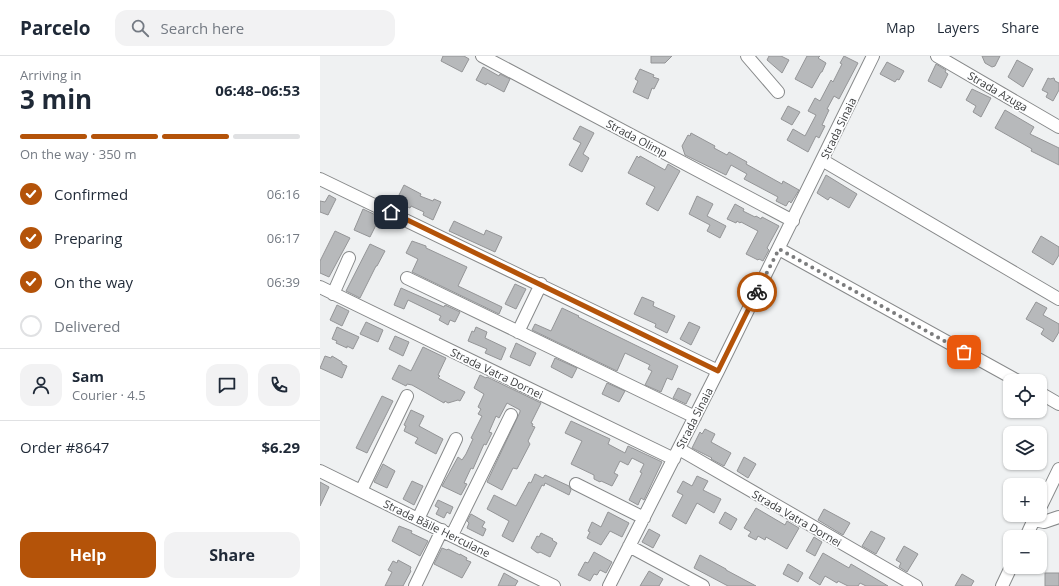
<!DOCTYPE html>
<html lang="en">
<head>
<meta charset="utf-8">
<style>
  body { margin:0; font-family:"Open Sans",sans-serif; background:#f2f2f3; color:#1f2937; height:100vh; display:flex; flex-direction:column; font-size:15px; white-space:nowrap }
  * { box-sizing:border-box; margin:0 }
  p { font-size:13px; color:#747a83 }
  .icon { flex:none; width:22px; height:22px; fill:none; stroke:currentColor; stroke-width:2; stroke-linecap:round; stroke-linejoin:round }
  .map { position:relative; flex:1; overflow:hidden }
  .sheet { display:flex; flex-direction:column; background:#fff; width:320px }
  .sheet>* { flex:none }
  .buttons { position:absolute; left:683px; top:318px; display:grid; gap:8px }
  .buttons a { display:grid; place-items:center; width:44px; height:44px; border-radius:8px; background:#fff; box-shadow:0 1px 3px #0004; font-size:20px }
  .pin { position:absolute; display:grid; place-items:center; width:34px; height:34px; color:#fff; margin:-17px; border-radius:8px; box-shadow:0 2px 6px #0006 }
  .courier { position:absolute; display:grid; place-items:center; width:40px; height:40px; margin:-20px; border:3px solid #b45309; border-radius:50%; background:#fff; color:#222; box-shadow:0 1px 5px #0007 }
  .overview em { font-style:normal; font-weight:700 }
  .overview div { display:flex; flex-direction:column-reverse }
  .overview { display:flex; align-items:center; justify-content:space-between; height:68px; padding:0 20px }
  h1 { font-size:26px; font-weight:700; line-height:30px }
  .bar { display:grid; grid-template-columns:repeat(4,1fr); gap:6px 4px; align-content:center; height:48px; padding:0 20px }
  .bar i { height:5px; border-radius:3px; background:#e0e1e3 }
  .bar .on { background:#b45309 }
  .bar p { grid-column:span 4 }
  .line { display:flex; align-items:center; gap:10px; padding:0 20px; border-top:1px solid #e0e1e3 }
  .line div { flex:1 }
  .round { display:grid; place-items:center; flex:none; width:42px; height:42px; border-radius:12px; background:#f2f2f3 }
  ol { padding:0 20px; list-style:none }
  li { display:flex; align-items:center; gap:12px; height:44px }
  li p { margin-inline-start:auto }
  li .icon { padding:4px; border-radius:50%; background:#b45309; color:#fff; stroke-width:4 }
  li:last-child { color:#747a83 }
  li i { width:22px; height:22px; border:2px solid #e0e1e3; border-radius:50% }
  .primary-button { display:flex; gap:8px; margin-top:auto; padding:8px 20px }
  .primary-button a { flex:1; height:46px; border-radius:12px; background:#b45309; color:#fff; font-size:16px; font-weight:700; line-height:46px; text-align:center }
  .primary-button a+a { background:#f2f2f3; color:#1f2937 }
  header { display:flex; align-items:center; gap:24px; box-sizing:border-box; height:56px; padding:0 20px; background:#fff; border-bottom:1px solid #e0e1e3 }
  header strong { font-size:19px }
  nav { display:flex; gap:22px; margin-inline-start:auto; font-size:14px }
  .search { width:280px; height:36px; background:#f2f2f3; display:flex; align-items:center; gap:10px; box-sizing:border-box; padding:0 14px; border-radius:12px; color:#747a83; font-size:15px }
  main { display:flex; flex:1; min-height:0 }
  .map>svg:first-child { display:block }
</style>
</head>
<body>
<header>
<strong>Parcelo</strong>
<div class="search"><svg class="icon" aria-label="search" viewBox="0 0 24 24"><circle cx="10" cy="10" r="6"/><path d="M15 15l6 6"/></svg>Search here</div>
<nav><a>Map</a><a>Layers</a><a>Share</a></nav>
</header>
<main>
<section class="sheet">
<div class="overview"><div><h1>3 min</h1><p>Arriving in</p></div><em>06:48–06:53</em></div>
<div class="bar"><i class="on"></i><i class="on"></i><i class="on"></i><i></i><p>On the way · 350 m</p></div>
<ol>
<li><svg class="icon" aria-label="check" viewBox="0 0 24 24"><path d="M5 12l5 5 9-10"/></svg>Confirmed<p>06:16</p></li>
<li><svg class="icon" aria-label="check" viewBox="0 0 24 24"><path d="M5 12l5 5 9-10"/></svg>Preparing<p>06:17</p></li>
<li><svg class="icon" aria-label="check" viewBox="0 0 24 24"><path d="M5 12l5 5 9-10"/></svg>On the way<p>06:39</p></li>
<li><i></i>Delivered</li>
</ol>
<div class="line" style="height:72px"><a class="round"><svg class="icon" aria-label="person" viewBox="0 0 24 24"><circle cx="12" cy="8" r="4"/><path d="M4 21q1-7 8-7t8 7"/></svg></a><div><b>Sam</b><p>Courier · 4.5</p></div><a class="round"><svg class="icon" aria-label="chat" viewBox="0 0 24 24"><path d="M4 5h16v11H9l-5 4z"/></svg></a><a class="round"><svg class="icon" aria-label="phone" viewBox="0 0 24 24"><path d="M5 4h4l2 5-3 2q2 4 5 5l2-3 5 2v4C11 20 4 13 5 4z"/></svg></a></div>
<div class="line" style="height:52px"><div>Order #8647</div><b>$6.29</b></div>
<div class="primary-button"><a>Help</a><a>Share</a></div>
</section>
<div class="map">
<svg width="739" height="530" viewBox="0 0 739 530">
  <rect width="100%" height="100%" fill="#eff1f2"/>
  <!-- building -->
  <path fill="#b7b9bb" stroke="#949597" d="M123 0H144L149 3 142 16 121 5Z
    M331 0H352L345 7H331Z
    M449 0H461L469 4 462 17 447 4Z
    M487 0H500L498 2 506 7 502 16H501L492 32 475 23Z
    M524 0 538 7 519 43 514 40 507 53 509 54 502 69 505 70 499 82 496 80 488 96 467 84 473 73 485 80 496 59 488 55 495 42 500 45 511 24 513 26 522 8 520 7Z
    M662 0H680L675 10 672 11 665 7Z
    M697 4 713 13 703 31 688 21Z
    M567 6 584 15 579 24 577 23 575 26 560 18Z
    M616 8 626 14 625 16 628 18 621 32 608 25Z
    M163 11 179 20 180 18 190 23 184 36 167 27 166 29 156 24Z
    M320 13 334 19 333 21 339 23 334 33 332 32 328 43 313 36 318 25 315 23Z
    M728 22 730 23 734 22 735 25 739 27V34L733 45 726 41 728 37 722 34Z
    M652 33 671 42 661 61 653 56 656 50 646 44Z
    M468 50 480 56 472 69 461 63Z
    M685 54 714 71 710 78 739 92V109L711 95 712 93 675 72Z
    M260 70 274 77 263 98 269 102 262 116 249 109 261 87 253 83Z
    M371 77 395 90 394 92 407 99 409 96 427 106 426 108 462 128 463 125 479 134 471 147 469 145 466 150 456 145 458 141 424 123 427 118 411 109 406 119 365 99 362 90 368 79 370 80Z
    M317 100 319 102 320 100 345 114 348 108 360 115 338 155 326 148 335 131 308 117Z
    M506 119 537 138 529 152 510 141 508 144 497 137Z
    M84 129 101 138 100 140 113 145 114 143 121 146 113 164 103 159 104 156 91 150 90 152 79 147 81 145 77 143Z
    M9 139 16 143 8 159 0 156V145L5 146Z
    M377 140 393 148 387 160 406 170 400 182 387 175 390 169 369 158Z
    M415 148 424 153 423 155 435 161 436 160 441 163 442 161 459 170 447 192 449 194 443 205 439 203 438 204 426 198 438 175 421 166 420 167 417 165 416 167 407 163Z
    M43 153 60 161 50 181 34 174Z
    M134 165 164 179 166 174 182 181 175 196 129 175Z
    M15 175 30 182 9 221 0 217V205Z
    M721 180 739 191V199L733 209 712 196Z
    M92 185 106 190V192L147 211 138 230 182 251 179 258 92 216 98 203 86 197Z
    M50 188 65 195 57 210H56L40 242 26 235Z
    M195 228 206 233 196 253 185 248Z
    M81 232 124 251 125 249 140 256 135 266 130 264 128 269 119 264 121 260 88 244 84 253 74 249Z
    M322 241 334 246 333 250 355 260 347 277 335 271 336 268 314 258Z
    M716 246 727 252 723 259 739 268V276L733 286 721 278 724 273 706 263Z
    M17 249 29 255 22 270 10 264Z
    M242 252 259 260 258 261 358 310 352 324 347 322 341 336 325 329 332 315 328 313 330 309 305 297 297 315 212 274 215 268 231 275Z
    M46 266 63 274 58 286 40 278Z
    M369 266 380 271 371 289 360 283Z
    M17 271 39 281 33 293 27 290V292L16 287 17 285 12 283Z
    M156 271 167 276 165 282 186 292 181 304 165 297 167 293 148 285 152 275 154 276Z
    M75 280 89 286 83 300 69 293Z
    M196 287 216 297 210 310 190 301Z
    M103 291 126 302 118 319 120 320 118 322 145 336 140 345 138 344 128 347 125 345 124 347 92 329 87 328 86 330 72 323 79 309 91 315Z
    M5 300 11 302 12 300 22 306V308L27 310 22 322 0 312Z
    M235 302 257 312 252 322 231 311Z
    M160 319 166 322 167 321 221 347 211 367 213 368 212 370 215 371 208 385 210 388 197 413 193 412 182 434 167 426 200 356V354L187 347 179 362 176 360 169 376 172 377 166 389 164 388 153 413 151 412 144 427 147 428 141 439 122 430 138 401 142 404 146 398 153 383 151 382 162 360 158 358 161 353 158 351 164 338 154 332Z
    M287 327 305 335 299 346 282 338Z
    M358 332 371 338 366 348 353 342Z
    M62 340 73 345 47 397 36 392Z
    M91 354 104 360 99 370 123 383 116 398 95 387 98 382 84 375 86 370 84 369Z
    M251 365 290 383 288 388 305 397 308 390 342 406 324 444 321 442 318 449 309 444 322 417 320 416 324 408 312 402 308 409 300 405 294 417 298 419 292 430 281 425 280 426 274 423V419L251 408 262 385 245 377Z
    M385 373 395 378 391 386 411 397 404 410 391 403 392 402 372 392 380 376 382 378Z
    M424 401 436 408 428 422 417 415Z
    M63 408 75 415 67 432 54 426Z
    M215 418 223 422 225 419 249 430 251 434 249 439 225 427 224 430 222 429 193 486 182 480 189 465 167 453 174 439 196 450 209 426 211 427Z
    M377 420 388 425 383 434 401 443 394 457 377 447 366 468 352 460 363 439 357 436 363 425 372 430Z
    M92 425 103 430 94 449 83 443Z
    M0 426 9 431 0 450Z
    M118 444 133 451 130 458 127 456 124 462 116 458 119 452 115 450Z
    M436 452 465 469 467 465 479 472 467 493 446 481 445 484 438 480 436 484 428 480 431 476 424 472Z
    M504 453 530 467 523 479 498 464Z
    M288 456 309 467 302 481 290 475 281 489 267 482 270 476 268 475 272 466 281 471Z
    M405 456 417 463 411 474 399 467Z
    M151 458 165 466 162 471 166 473 163 480 147 472 149 467 147 465Z
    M79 470 92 475 91 477 108 485 100 500 72 485Z
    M329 473 340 479 333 492 322 486Z
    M551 475 565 482 556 498 542 490Z
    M221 477 233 483 232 484 237 487 230 501 220 496 218 497 216 496 211 492 217 480 219 481Z
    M494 481 502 486 495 500 486 495Z
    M584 490 598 498 587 516 579 511 581 507 576 504Z
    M122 492 127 494 128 493 140 499V498L147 502 146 504 151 506 142 522 114 508Z
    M274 496 292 506 286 517 280 514 277 519 274 518 270 525 258 519 265 506 268 507Z
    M503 497 529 512 531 508 568 530H546L540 527 538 530H528L518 525 517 527 505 520 500 529 489 522Z
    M380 499 406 513V514L436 530H408L374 512Z
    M78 504 91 511 90 514 91 515 83 530H65L72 516 68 514 73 505 77 507Z
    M468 508 483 517 478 526 463 518Z
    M329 515 343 523 339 530H320Z
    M184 517 198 525 195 530H178Z
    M725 517H739V530H725Z
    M642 518 654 525 651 530H635Z"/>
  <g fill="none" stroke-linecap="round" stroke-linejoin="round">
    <!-- minor casing -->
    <g stroke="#87898a" stroke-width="14">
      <path id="minor" d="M162 0 473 165
        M427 0 458 36
        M617 0 739 71
        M502 104 739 243
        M0 123 398 315
        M459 193 698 325
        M87 222 375 361
        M0 231 354 403
        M13 238 29 202
        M198 276 221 228
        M720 337 739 348
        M359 393 596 530
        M0 415 234 530
        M256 428 324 462
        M41 435 87 340
        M720 452 739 413
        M98 463 136 383
        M714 464 724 466 739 461
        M132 479 191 359
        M706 481 716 459
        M309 490 383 530
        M95 530 122 474
        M289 530 398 315 553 0
        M682 530 691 511"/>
    </g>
    <!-- minor -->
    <use href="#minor" stroke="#fff" stroke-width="12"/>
  </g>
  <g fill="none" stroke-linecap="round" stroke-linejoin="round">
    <!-- done -->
    <path stroke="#7b7c7d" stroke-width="4" stroke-dasharray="0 7.2" d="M437 236 459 193 644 296"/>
    <!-- route -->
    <path stroke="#b45309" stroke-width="5" d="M71 156 398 315 437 236"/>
  </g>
  <g text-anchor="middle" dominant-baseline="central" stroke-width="3.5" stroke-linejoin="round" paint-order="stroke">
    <!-- street labels -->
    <g font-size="11" fill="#3c3d3e" stroke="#fdfeff">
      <text transform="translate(678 35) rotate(30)">Strada Azuga</text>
      <text transform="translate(518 72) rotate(-64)">Strada Sinaia</text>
      <text transform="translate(317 82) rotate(28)">Strada Olimp</text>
      <text transform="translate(177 317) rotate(26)">Strada Vatra Dornei</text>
      <text transform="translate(374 362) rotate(-63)">Strada Sinaia</text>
      <text transform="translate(477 462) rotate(30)">Strada Vatra Dornei</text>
      <text transform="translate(117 472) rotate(26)">Strada Băile Herculane</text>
    </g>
  </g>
</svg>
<div class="buttons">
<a><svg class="icon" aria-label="locate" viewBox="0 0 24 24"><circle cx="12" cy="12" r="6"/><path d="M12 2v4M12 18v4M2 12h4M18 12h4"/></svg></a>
<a><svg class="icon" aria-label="layers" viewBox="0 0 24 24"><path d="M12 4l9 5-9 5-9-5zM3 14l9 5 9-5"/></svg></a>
<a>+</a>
<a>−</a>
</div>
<div class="pin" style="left:644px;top:296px;background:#ea580c"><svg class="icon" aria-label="bag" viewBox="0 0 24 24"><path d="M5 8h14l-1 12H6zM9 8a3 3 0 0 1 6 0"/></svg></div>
<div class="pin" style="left:71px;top:156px;background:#1f2937"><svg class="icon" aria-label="home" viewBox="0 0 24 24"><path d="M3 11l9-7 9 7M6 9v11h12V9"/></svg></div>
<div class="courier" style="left:437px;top:236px"><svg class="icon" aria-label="bike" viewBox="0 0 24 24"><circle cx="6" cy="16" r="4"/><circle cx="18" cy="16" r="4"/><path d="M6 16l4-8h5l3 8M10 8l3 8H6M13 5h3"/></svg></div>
</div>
</main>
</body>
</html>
